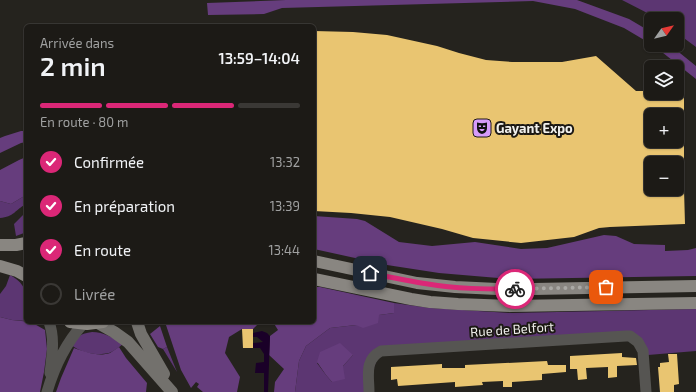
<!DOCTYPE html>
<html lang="fr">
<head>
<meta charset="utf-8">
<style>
  body { margin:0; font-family:"Exo 2",sans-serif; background:#25231f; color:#f1f3f6; height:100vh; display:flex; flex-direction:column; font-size:15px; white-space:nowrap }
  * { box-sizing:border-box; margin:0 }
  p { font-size:13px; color:#a0a1a1 }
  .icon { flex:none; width:22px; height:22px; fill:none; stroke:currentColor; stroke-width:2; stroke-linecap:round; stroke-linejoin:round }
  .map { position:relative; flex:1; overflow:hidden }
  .side { position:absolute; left:24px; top:24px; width:292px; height:300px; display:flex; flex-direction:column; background:#1c1a16; border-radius:6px; box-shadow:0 1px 3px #0004,0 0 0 1px #3a3835 }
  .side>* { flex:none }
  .needle { width:26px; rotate:56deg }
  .tools { position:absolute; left:644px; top:12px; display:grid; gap:8px }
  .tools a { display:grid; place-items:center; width:40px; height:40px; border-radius:6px; background:#1c1a16; box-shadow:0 1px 3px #0004,0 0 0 1px #3a3835; font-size:20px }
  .pin { position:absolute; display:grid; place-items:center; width:34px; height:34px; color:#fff; margin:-17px; border-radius:8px; box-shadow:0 2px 6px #0006 }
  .courier { position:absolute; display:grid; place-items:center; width:40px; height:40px; margin:-20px; border:3px solid #db2777; border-radius:50%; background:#fff; color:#222; box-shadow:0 1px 5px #0007 }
  .overview em { font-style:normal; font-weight:600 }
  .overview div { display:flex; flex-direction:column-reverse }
  .overview { display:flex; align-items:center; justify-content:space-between; height:68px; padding:0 16px }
  h1 { font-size:26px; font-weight:600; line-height:30px }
  .bar { display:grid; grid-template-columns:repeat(4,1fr); gap:6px 4px; align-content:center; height:48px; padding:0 16px }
  .bar i { height:5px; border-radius:3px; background:#3a3835 }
  .bar .active { background:#db2777 }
  .bar p { grid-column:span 4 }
  ol { padding:0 16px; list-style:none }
  li { display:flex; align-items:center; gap:12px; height:44px }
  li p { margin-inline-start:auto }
  li .icon { padding:4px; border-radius:50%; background:#db2777; color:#fff; stroke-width:4 }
  li:last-child { color:#a0a1a1 }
  li i { width:22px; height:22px; border:2px solid #3a3835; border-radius:50% }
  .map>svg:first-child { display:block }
</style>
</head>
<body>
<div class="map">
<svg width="696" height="392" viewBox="0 0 696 392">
  <rect width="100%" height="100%" fill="#25231e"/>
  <!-- green -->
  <path fill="#5c3672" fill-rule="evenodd" d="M622 0H696V47L677 33V19H659Z
    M26 195V204C15 210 14 217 0 218V201L11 204Z
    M26 212V231L24 233 16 236 14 224Z
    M10 275C31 286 26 301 26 321L12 320 0 317V294L6 286Z
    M394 303 430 308 512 313 696 309V351L648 355 636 336 381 348 365 392H295L299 361 306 346 330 328 356 325 379 315 394 313ZM353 355 343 366 332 382 326 375 317 363Z
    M92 332C104 332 113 338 123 344 119 347 114 351 109 353 96 356 82 353 71 345 78 336 80 334 92 332Z
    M167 347 177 372 163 349Z"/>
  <!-- forest -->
  <path fill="#663d7d" d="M286 0H577L629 19 651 32V44L624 28 575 9 533 1 282 8 264 14 208 15 207 3Z
    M653 45H670L696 66V79Z
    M21 131H26V142L21 143 0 153V138L5 136Z
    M26 157V195L11 204 0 201V170L19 160Z
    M314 216 357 219 365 221 399 242 432 246 475 242 521 249 547 248 604 235 616 236 634 244 665 245V251L688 250 696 248V276L511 279 439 273 387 265 314 249Z
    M314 287H320L394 303V313L379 315 378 323 363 328 356 325 330 328 306 346 299 361 295 392H274L275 382 284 369 269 355 270 336 278 330 273 322H314Z
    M0 317 12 320 31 322 45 330 47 349 44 372 40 392H0Z
    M165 322H260L253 329H242L229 337 225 353 240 377 237 392H203L197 387 199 384 196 382 191 388 181 370Z
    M160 326 167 347 163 349 158 347 150 334Z
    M340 343 353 355 343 366 345 379 332 382 326 375 317 362 320 352Z
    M119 347 126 358 147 383 146 392H56L61 378 74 348C86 352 98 357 110 353 113 351 116 349 119 347Z"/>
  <!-- water -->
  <path fill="#1a0028" d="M262 331 267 333 270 336 268 392H264V373H255L256 363 264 362V354L260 348H253V343L263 342 257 337H253V333Z"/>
  <!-- building -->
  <path fill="#e9c571" d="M314 31 353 32 387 35 437 46 459 53 486 60 512 62H562L596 56 636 91H651V93H684V115H651V141H684V163H651V189H684L685 224 610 227 599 228 574 237 521 243 473 238 442 229 390 217 351 213 314 211Z
    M242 329H253V348H243Z
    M622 353V357L636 358 637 365 617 366V377L608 378V367L586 368 587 379 578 380 577 369H570V356Z
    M668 354H677L679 384 674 385V392H660L658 367H660V363L669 362Z
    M547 361 548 365H566V372L542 374V380L512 382V387H503V381L482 382 483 385 455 387V382L398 386 397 379 391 380V367L442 364V368H465V365Z"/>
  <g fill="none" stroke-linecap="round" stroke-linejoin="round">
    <!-- street -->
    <path stroke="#565552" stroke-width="11" d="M49 322C55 338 52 356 50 373
      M47 392C54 368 66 343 83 324
      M369 392C369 376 364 360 381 351L626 336H630L638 342 643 351 646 392"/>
    <!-- secondary -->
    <path stroke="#73716d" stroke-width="12" d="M137 322 141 334 164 374
      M98 323 114 332 128 342 172 392"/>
    <!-- primary -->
    <path stroke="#898681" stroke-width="12" d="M0 245H16L26 243
      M314 261 417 283 455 287 497 289H533L696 286
      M0 266 17 271 26 276
      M314 279 411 299 430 302 458 304 511 306 696 303
      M70 322 87 324 103 322"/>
  </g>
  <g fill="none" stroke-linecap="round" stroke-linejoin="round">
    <!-- done -->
    <path stroke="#aaa9a5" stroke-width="4" stroke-dasharray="0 7.2" d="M515 289 606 287"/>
    <!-- route -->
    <path stroke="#db2777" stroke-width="5" d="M370 273C389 277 408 281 428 284 456 289 486 289 515 289"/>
  </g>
  <!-- icons -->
  <defs>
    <g id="theatre-square" transform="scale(1)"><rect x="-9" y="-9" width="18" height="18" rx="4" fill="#d69bfa" stroke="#1c1914"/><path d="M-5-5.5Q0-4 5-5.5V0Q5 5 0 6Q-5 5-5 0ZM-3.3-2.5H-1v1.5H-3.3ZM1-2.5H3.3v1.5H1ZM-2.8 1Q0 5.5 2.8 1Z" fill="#111"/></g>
  </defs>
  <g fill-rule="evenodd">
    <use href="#theatre-square" x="482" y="128"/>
  </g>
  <g text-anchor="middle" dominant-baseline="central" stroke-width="4" stroke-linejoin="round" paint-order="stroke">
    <!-- poi labels -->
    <g font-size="13" font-weight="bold" fill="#f2f1ed" stroke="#1c1914" text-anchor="start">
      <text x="496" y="128">Gayant Expo</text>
    </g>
    <!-- street labels -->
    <g font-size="13" fill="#f2f1ed" stroke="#1c1914">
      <text transform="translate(512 329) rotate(-4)">Rue de Belfort</text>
    </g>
  </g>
</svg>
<div class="tools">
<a><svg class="needle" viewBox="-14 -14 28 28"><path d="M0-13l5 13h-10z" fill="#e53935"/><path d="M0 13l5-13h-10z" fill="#a0a1a1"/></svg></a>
<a><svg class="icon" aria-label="layers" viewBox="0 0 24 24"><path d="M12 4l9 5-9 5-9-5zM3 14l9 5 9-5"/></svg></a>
<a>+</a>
<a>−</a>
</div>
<div class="pin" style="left:606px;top:287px;background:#ea580c"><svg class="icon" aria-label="bag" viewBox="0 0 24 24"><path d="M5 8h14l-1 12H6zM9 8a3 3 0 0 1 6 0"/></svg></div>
<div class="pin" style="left:370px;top:273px;background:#1f2937"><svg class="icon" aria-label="home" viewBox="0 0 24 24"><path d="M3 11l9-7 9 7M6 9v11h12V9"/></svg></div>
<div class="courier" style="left:515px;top:289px"><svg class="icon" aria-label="bike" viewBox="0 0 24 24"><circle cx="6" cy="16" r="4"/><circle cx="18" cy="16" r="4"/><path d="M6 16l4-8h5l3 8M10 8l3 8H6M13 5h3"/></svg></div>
<section class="side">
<div class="overview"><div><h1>2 min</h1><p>Arrivée dans</p></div><em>13:59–14:04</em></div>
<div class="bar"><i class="active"></i><i class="active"></i><i class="active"></i><i></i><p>En route · 80 m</p></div>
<ol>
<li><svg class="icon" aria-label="check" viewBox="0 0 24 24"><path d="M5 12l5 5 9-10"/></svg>Confirmée<p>13:32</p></li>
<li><svg class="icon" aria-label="check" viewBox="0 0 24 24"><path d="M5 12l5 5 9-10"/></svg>En préparation<p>13:39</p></li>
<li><svg class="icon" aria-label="check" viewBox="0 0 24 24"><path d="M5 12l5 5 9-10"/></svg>En route<p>13:44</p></li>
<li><i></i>Livrée</li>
</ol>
</section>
</div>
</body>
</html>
